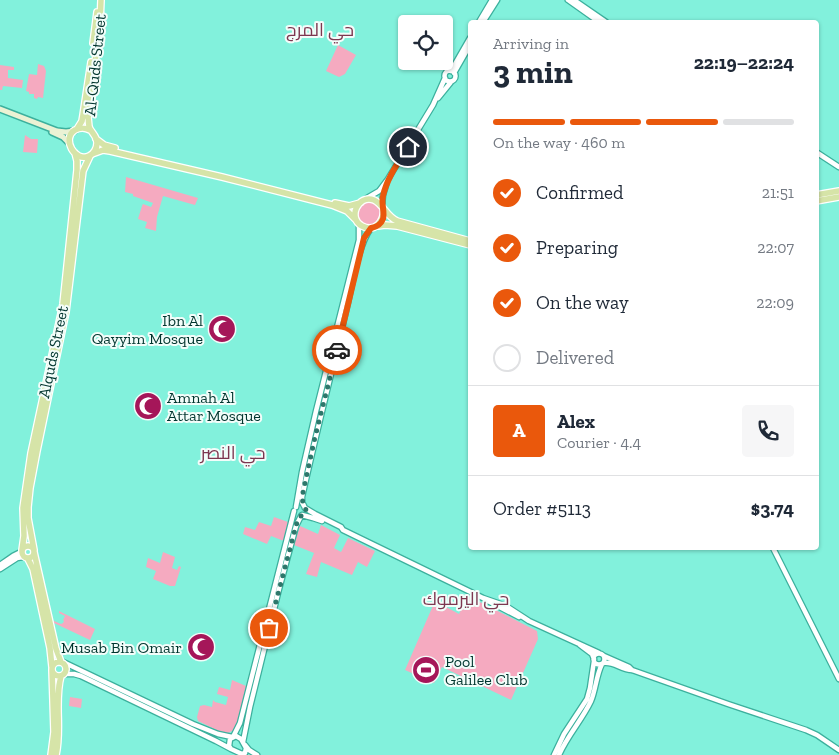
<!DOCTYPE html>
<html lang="en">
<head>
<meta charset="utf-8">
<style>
  body { margin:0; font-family:"Zilla Slab",Cairo,serif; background:#f6f6f7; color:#1f2937; height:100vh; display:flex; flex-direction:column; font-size:19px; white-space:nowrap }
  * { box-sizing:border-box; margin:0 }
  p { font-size:16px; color:#747a83 }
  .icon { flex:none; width:28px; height:28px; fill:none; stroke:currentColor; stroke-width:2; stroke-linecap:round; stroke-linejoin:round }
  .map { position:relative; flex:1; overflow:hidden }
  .side { position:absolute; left:468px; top:20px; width:351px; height:530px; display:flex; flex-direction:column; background:#fff; border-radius:5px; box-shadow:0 1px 4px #0004 }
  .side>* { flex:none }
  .controls { position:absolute; left:398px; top:15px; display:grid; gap:10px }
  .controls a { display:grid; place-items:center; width:55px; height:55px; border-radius:5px; background:#fff; box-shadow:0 1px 4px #0004; font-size:25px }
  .pin { position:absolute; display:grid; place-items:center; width:42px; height:42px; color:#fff; margin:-21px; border:2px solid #fff; border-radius:50%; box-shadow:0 1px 5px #0007 }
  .courier { position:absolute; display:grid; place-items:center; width:50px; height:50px; margin:-25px; border:4px solid #ea580c; border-radius:50%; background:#fff; color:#222; box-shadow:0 1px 6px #0007 }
  .head em { font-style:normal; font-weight:700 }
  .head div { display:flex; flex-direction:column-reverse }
  .head { display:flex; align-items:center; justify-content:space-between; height:85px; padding:0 25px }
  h1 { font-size:32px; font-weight:700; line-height:38px }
  .bar { display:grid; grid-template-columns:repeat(4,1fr); gap:8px 5px; align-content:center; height:60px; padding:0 25px }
  .bar i { height:6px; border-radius:4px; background:#e0e1e3 }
  .bar .active { background:#ea580c }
  .bar p { grid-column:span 4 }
  .line { display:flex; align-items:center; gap:12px; padding:0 25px; border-top:1px solid #e0e1e3 }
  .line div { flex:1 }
  .round { display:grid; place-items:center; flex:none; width:52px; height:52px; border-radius:5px; background:#f6f6f7 }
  ol { padding:0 25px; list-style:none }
  li { display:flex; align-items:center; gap:15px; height:55px }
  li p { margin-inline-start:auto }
  li .icon { padding:5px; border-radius:50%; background:#ea580c; color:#fff; stroke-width:4 }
  li:last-child { color:#747a83 }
  li i { width:28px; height:28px; border:2px solid #e0e1e3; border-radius:50% }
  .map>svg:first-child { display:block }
</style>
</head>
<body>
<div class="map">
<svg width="839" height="755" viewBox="0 0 839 755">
  <rect width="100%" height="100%" fill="#82f1dc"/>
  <!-- green -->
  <path fill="#f5aac0" d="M338 45 356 55 345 74 339 77 326 71Z
    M38 64 44 66 46 71 43 98 38 97 37 99 34 98V94H29V92L26 91 29 74 37 75Z
    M0 65 14 67V70H8V78L23 80 22 88 3 86 2 90H0Z
    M25 135 31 139H38L37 153 23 152Z
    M126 177 198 198 195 205 163 196 157 217 156 231 145 228 147 222 138 219 142 206 143 204 151 207 153 203 133 196V194L125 192Z
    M367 202 375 203 381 208V220L371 226C369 226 364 224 362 223 353 217 360 206 367 202Z
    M274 517 288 522 284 541 271 536 267 544 243 534 245 527 255 530 259 522 271 526Z
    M321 525 340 535 334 548 341 552 348 538 375 551 367 567 358 562 352 575 321 562 317 577 306 574 314 553 294 545 300 526 318 534Z
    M163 552 175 557 172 568 177 570 179 566 181 567 175 586H170L153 579 156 571 146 567 148 558 160 563Z
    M468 596 537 631 538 639 511 700 442 667 434 683 405 670 435 601 459 614Z
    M59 611 95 629 90 640 54 623V621L61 624 63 623 64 621 63 620 65 616 59 613Z
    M232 680 246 686 237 726 234 730 228 733H223L198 721 197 717 200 706 204 705 212 707 213 700 215 702 226 705 228 697 217 694 219 687 230 690Z
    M70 697 82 699 81 708 69 706Z"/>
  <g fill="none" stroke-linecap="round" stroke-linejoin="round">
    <!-- tertiary casing -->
    <g stroke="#3cb09d" stroke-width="7">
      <path id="tertiary" d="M568 0 599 22
        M574 0 606 22
        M479 22 492 0
        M483 22 497 0
        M444.5 76a5.5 5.5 0 1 1 11 0a5.5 5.5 0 1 1-11 0Z
        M451 71 470 38
        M454 73 470 45
        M438 98 451 82
        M816 152 839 167
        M367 198 379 191 388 179 433 105 445 78
        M382 206 383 195 386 185
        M304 506 302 502V497C316 434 332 371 347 307 352 286 358 245 371 228
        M296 507 302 472 316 411 359 240V224
        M305 508 315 514 341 527 343 530 483 598 506 606 529 621 599 653
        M302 515 313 518 322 521
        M773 548 839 679
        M0 565 13 556 21 552
        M0 569 17 558 23 557
        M488 601 519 617
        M580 645 592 654 594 659
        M593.5 659a5.5 5.5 0 1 1 11 0a5.5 5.5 0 1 1-11 0Z
        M604 656 629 667 632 670
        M63 662 193 724 218 734 232 737
        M603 663C614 661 621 670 632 670L728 704 806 730 817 735 839 750
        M64 674H74L81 676 216 741 231 749
        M236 736 241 739 246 748 245 753 242 754 231 749 229 746 230 739Z
        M233 737 240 723 294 511
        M243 742 250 707 279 589 296 526 301 516
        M245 745 249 750 257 755
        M554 755 564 734 587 699 590 688 594 661
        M559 755C567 736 582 720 591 701 596 689 596 676 602 664"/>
    </g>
    <!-- secondary casing -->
    <g stroke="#3cb09d" stroke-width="8">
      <path id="secondary" d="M0 109 57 131 66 132 74 131
        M52 132 63 137 69 143"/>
    </g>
    <!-- primary casing -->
    <g stroke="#fff" stroke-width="8">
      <path id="primary" d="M93 43 97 12
        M77 129 82 121 83 115 91 62
        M90 130C85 128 81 127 75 130 61 138 75 163 89 156 94 154 97 148 97 143 97 137 93 134 90 129 88 126 89 121 88 118L100 23 101 0
        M96 139 104 145 115 148
        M92 154 103 150 110 151 222 177 332 205 347 211 356 220
        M816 195 839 191
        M816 201 839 197
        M335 203 349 206 360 203
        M383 208C385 221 375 233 362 226 347 218 358 194 374 200 383 204 386 216 397 221L470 241
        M378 226 385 225 397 226 470 245
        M22 552a6 6 0 1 1 12 0a6 6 0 1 1-12 0Z
        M22 550 24 536 23 508 31 453 63 304 77 170V161L75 153
        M34 550 28 518V507L30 488 37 451 66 312 83 171 90 156
        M34 552 56 649 61 662
        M28 559 33 569 50 648 52 667
        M52 669a7 7 0 1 1 14 0a7 7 0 1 1-14 0Z
        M51 755 54 732 52 670
        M56 755C62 729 54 701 61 676"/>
    </g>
    <!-- tertiary -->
    <use href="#tertiary" stroke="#fff" stroke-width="4.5"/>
    <!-- secondary -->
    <use href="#secondary" stroke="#ebf2d4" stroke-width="5"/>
    <!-- primary -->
    <use href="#primary" stroke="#d6e4a8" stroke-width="5.5"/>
  </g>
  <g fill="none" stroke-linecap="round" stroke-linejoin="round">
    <!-- done -->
    <path stroke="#2e776b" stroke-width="5" stroke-dasharray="0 9" d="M269 628 296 526C297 523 297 519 300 517 302 514 305 516 306 511 306 508 302 502 302 497L315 437 337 350"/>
    <!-- route -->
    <path stroke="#ea580c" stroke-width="6" d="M337 350 364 238 371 228C377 227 381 224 383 219 385 212 381 204 383 196 387 178 398 163 408 147"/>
  </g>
  <!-- icons -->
  <defs>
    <g id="mosque-disc" transform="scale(1.4375)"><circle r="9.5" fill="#a51659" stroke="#f3fdfa"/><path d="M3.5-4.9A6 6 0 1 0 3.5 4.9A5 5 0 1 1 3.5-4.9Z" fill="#fff"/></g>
    <g id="stadium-disc" transform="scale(1.4375)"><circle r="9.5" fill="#a51659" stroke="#f3fdfa"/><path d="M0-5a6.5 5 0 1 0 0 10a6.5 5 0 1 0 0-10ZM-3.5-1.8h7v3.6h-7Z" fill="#fff"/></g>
  </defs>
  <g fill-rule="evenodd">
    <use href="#mosque-disc" x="222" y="329"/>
    <use href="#mosque-disc" x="148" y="406"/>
    <use href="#mosque-disc" x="201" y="647"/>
    <use href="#stadium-disc" x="426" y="670"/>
  </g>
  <g text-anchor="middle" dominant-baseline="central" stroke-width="4" stroke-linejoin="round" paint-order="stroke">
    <!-- street labels -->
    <g font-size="16" fill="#00352e" stroke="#f3fdfa">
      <text transform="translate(95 65) rotate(-84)">Al-Quds Street</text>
      <text transform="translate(53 352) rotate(-78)">Alquds Street</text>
    </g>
    <!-- poi labels -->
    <g font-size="16" fill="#00352e" stroke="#f3fdfa" text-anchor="end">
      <text x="203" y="320">Ibn Al<tspan x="203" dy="18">Qayyim Mosque</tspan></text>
      <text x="167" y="397" text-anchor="start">Amnah Al<tspan x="167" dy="18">Attar Mosque</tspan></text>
      <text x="182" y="647">Musab Bin Omair</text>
      <text x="445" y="661" text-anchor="start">Pool<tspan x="445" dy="18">Galilee Club</tspan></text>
    </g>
    <!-- neighbourhood labels -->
    <g font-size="18" fill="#7d3750" stroke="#f3fdfa">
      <text x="320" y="30">حي المرج</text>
      <text x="233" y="453">حي النصر</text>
      <text x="466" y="599">حي اليرموك</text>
    </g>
  </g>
</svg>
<div class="controls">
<a><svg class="icon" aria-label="locate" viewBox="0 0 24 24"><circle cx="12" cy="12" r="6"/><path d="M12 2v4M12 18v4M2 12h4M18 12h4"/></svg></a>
</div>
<div class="pin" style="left:269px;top:628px;background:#ea580c"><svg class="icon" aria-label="bag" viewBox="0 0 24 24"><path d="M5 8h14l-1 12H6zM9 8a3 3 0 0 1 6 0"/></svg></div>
<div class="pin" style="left:408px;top:147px;background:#1f2937"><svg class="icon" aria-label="home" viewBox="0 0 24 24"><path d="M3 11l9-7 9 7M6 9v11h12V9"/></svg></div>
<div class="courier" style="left:337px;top:350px"><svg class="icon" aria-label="car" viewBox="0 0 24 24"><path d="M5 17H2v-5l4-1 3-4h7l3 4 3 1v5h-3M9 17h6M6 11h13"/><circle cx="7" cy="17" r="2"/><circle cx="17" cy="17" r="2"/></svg></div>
<section class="side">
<div class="head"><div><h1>3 min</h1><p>Arriving in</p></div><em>22:19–22:24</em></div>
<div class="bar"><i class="active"></i><i class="active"></i><i class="active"></i><i></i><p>On the way · 460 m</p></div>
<ol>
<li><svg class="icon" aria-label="check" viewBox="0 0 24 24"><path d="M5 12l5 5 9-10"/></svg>Confirmed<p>21:51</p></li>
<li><svg class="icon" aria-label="check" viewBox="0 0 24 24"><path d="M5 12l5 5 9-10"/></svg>Preparing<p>22:07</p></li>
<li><svg class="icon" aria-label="check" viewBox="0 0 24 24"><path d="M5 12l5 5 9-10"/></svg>On the way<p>22:09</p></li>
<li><i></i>Delivered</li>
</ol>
<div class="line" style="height:90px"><b class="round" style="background:#ea580c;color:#fff">A</b><div><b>Alex</b><p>Courier · 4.4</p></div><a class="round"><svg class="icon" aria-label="phone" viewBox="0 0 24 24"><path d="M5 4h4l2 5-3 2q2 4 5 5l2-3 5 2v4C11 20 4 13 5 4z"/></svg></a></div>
<div class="line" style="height:65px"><div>Order #5113</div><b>$3.74</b></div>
</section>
</div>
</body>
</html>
